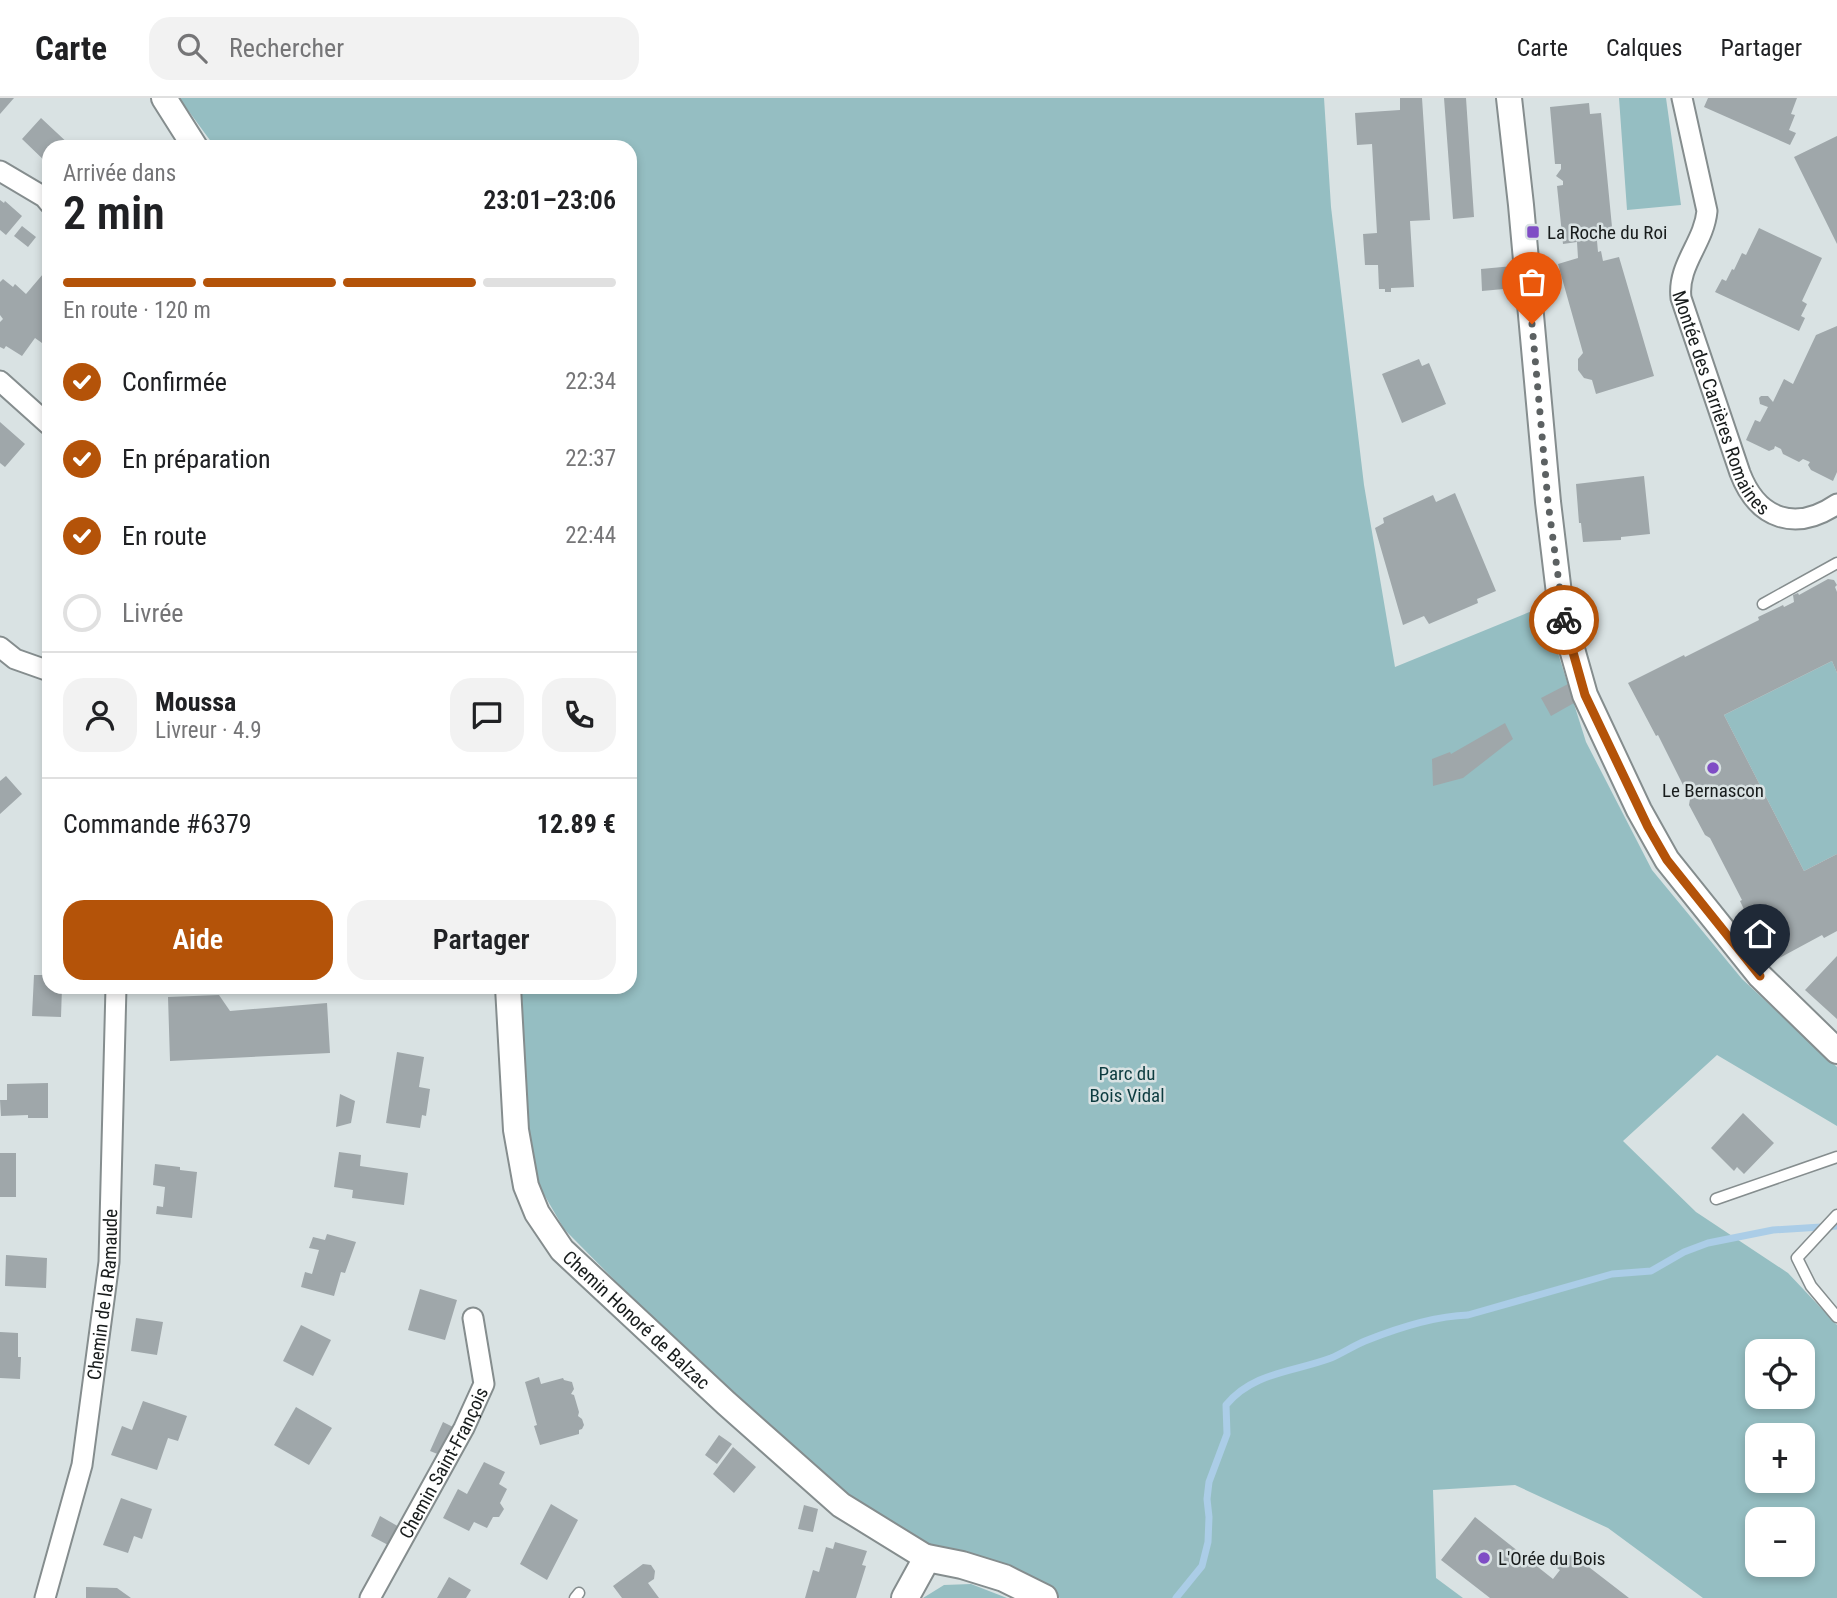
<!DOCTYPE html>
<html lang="fr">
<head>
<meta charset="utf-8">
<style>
  body { margin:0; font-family:"Roboto Condensed",sans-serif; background:#f2f2f2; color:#202124; height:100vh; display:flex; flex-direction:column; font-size:26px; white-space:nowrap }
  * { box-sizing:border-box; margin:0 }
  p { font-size:23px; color:#757577 }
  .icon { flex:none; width:38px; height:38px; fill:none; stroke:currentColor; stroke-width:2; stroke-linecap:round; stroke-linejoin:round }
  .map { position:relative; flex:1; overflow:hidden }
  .side { position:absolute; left:42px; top:42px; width:595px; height:854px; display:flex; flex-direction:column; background:#fff; border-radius:21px; box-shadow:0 4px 10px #0003 }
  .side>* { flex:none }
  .fabs { position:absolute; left:1745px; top:1241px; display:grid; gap:14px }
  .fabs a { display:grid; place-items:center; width:70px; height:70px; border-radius:14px; background:#fff; box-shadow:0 4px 10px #0003; font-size:35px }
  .pin { position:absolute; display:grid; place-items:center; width:60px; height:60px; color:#fff; margin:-72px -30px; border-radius:50% 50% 50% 0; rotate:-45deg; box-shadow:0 0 7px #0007 }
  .pin .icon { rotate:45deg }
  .courier { position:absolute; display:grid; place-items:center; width:70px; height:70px; margin:-35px; border:5px solid #b45309; border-radius:50%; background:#fff; color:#222; box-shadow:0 2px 9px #0007 }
  .head em { font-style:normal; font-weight:600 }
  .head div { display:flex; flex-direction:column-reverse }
  .head { display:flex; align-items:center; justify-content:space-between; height:119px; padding:0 21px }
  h1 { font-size:46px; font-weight:600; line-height:52px }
  .bar { display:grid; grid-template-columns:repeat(4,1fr); gap:10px 7px; align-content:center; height:84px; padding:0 21px }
  .bar i { height:9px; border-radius:5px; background:#e0e0e0 }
  .bar .selected { background:#b45309 }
  .bar p { grid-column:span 4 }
  .line { display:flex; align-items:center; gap:18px; padding:0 21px; border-top:2px solid #e0e0e0 }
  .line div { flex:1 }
  .round { display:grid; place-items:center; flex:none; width:74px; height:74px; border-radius:21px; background:#f2f2f2 }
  ol { padding:0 21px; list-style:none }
  li { display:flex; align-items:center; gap:21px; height:77px }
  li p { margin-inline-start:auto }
  li .icon { padding:7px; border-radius:50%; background:#b45309; color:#fff; stroke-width:4 }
  li:last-child { color:#757577 }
  li i { width:38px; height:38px; border:4px solid #e0e0e0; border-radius:50% }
  .action { display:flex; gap:14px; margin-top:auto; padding:14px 21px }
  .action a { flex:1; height:80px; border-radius:21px; background:#b45309; color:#fff; font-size:28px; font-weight:600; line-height:80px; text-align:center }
  .action a+a { background:#f2f2f2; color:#202124 }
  header { display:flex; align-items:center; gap:42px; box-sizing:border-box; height:98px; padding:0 35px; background:#fff; border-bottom:2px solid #e0e0e0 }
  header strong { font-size:33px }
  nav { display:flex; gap:38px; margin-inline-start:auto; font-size:24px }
  .search { width:490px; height:63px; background:#f2f2f2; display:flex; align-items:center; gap:18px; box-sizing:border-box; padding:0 24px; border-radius:21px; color:#757577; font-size:26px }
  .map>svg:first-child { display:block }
</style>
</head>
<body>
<header>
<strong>Carte</strong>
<div class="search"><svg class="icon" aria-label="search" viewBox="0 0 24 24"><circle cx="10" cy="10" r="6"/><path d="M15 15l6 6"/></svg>Rechercher</div>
<nav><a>Carte</a><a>Calques</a><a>Partager</a></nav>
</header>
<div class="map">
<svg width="1837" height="1500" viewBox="0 0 1837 1500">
  <rect width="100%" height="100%" fill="#d9e2e3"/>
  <!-- green -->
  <path fill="#95bec2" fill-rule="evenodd" d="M179 0H1324L1331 109 1364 387 1395 569 1549 506 1557 552 1586 644 1652 772 1742 881 1837 969V1028L1717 957 1623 1043 1696 1114 1788 1175 1837 1227V1500H1703L1608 1430 1515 1387 1433 1392 1436 1480 1463 1500H1060L1051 1495 936 1452 837 1391 653 1221 564 1131 538 1086 527 1021 519 889H630V49H215ZM1757 1253H1802V1298H1757ZM1757 1337H1802V1382H1757ZM1757 1421H1802V1466H1757Z
    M1619 0H1666L1681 107 1627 112Z
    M1832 563 1837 575V756L1804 773 1724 617Z
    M129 889H295L129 890Z
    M971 1486 1007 1500H923L944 1487Z"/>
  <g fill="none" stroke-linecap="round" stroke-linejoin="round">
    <!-- stream -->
    <path stroke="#abcde7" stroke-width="7" d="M1176 1500 1202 1468 1208 1444 1209 1419 1207 1401 1209 1384 1227 1336 1226 1307C1253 1274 1294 1274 1331 1260 1343 1255 1353 1248 1365 1243 1395 1231 1436 1218 1468 1217L1612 1176 1651 1173 1684 1154 1708 1145 1773 1132 1837 1128"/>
  </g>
  <!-- building -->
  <path fill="#9fa7aa" d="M0 0H14L0 16Z
    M1400 0H1422L1430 122 1410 123 1414 189 1391 190V194H1385V191H1379L1378 167H1365L1363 136 1377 135 1372 46 1357 47 1355 15 1400 12Z
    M1444 0H1466L1474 119 1453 121Z
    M1708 0H1797L1791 16 1795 17 1789 32 1796 35 1790 47 1704 9Z
    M1589 5 1590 16 1601 15 1612 129 1601 131 1602 142 1597 143 1598 154 1601 153 1603 163 1619 159 1654 278 1596 296 1592 282 1584 280 1578 272V261L1583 255 1558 166 1578 160 1577 144 1563 146 1557 88 1563 87V83L1556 78 1561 71V66H1555L1550 9Z
    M41 20 72 49H49V67L22 41Z
    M1837 38V146L1794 59Z
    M0 102 4 105 5 103 22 118 6 137 0 132Z
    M22 128 36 139 28 149 14 138Z
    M1759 130 1822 160 1802 203 1807 206 1801 218 1805 220 1799 233 1715 194 1722 181 1726 183 1732 171 1734 172 1742 155 1746 157Z
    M1513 168 1515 190 1482 193 1481 171Z
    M43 176 49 179V250L35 240 22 258 6 248 4 251 0 249V224L3 221 0 217V184L3 181 13 189 15 186 26 196Z
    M1837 228V374L1833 383 1811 372 1808 367 1810 364 1803 361 1799 364 1783 356 1781 351 1775 348 1774 351 1769 353 1746 342 1755 322 1760 324 1768 309 1760 306 1759 300 1761 298H1768L1773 304 1784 281 1793 286 1816 237Z
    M1419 261 1422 268 1429 265 1446 306 1402 325 1382 276Z
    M0 324 25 346 5 369 0 365Z
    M1644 378 1650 436 1621 439V442L1583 444 1581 425H1579L1576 386Z
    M1455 395 1496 493 1477 501 1478 505 1429 526 1424 518 1403 527 1375 430 1384 425 1383 420 1433 397 1436 404Z
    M1828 481 1834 482 1837 487 1835 489 1837 494V575L1832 563 1724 617 1804 773 1837 756V833L1824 840 1822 837 1774 863 1770 856 1768 857 1752 828 1740 803 1742 802 1710 740 1705 737 1689 707 1690 701 1658 637 1656 638 1628 585 1684 557 1685 559 1759 522 1758 519 1783 507 1784 509 1794 504 1793 497 1798 495 1799 497Z
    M1568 586 1574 605 1551 618 1541 600Z
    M1505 625 1513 641 1463 680 1433 688 1432 661 1450 654 1451 656Z
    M6 678 22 696 0 716V683Z
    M1837 858V921L1805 892Z
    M46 873H49V889H62L61 919 32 918 34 877H45Z
    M219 897 230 913 327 905 330 955 170 963 168 899Z
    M397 954 424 959 419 989 430 991 426 1018 422 1017 420 1030 386 1025Z
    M48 985V1020H28V1017L1 1018 0 1002H7V986Z
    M340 996 355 1003 351 1025 336 1029Z
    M1743 1015 1774 1045 1744 1076 1737 1069 1734 1073 1711 1050Z
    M339 1054 361 1057 360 1068 408 1075 404 1107 352 1100 353 1092 334 1089Z
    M0 1055H16V1099H0Z
    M155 1066 180 1069V1072L197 1074 192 1120 156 1116 157 1108 163 1109 165 1089 153 1087Z
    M327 1136 356 1144 345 1175 341 1174 334 1198 301 1189 305 1174 312 1176 319 1152 309 1150 313 1139 325 1142Z
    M6 1157 47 1160 46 1190 5 1188Z
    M420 1191 457 1202 445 1242 408 1232Z
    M136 1220 163 1224 157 1257 131 1253Z
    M301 1227 331 1242 313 1278 283 1263Z
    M0 1234 18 1235V1259H21L20 1281 0 1280Z
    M539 1279 541 1286 563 1280 564 1282 572 1284 574 1291 571 1296 574 1297 579 1314 578 1318 582 1321 584 1327 582 1331 579 1332V1336L540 1347 534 1328 537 1327 525 1284Z
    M143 1303 187 1318 178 1343 168 1340 157 1372 111 1357 122 1328 132 1332Z
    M296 1309 332 1330 309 1367 274 1347Z
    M443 1324 453 1329 440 1357 430 1353Z
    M719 1337 732 1346 717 1366 705 1357Z
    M733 1349 756 1369 734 1395 713 1376Z
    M484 1364 505 1374 499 1386 507 1391 500 1405 504 1411 499 1419H493L487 1430 474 1424 469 1433 443 1420 458 1391 467 1396Z
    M121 1400 152 1411 142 1441 134 1438 128 1455 103 1447Z
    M551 1406 578 1422 547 1482 520 1466Z
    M804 1407 818 1411 813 1434 798 1431Z
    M380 1418 401 1430 390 1448 371 1438Z
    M1475 1419 1553 1481 1560 1472 1557 1470 1561 1465 1564 1467 1566 1464 1563 1462 1568 1455 1571 1458 1572 1456 1629 1500H1490L1441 1462Z
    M835 1444 867 1453 862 1467 866 1468 856 1500H805L813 1472 819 1474 826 1449 833 1451Z
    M643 1466 651 1467 655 1473 654 1481 648 1485 659 1500H622L613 1488Z
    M449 1479 471 1492 466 1500H437Z
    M86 1489 117 1490 131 1500H86Z"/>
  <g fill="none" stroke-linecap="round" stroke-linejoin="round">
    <!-- service casing -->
    <g stroke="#858d8e" stroke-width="13">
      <path id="service" d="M1763 506 1837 465
        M1716 1101 1837 1059
        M1837 1117 1797 1160 1811 1188 1837 1219
        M575 1500 579 1495"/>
    </g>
    <!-- minor casing -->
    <g stroke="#858d8e" stroke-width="23">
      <g id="minor">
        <path id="s1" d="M1682 0 1707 113C1704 145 1677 167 1681 200L1740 375C1758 422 1796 434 1837 406"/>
        <path d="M0 73 44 99 49 105"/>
        <path d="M0 283 49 327"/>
        <path d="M0 549 15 561 49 573"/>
        <path id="s2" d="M45 1500 82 1367 109 1164 116 889"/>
        <path id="s3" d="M370 1500 464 1330 484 1286 473 1220"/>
      </g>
    </g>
    <!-- tertiary casing -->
    <g stroke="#858d8e" stroke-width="28">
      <g id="tertiary">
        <path d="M164 0 195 49"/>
        <path d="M1509 0 1521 107 1548 404 1561 512 1585 597 1639 712 1667 762 1760 878 1837 953"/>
        <path id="s4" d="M508 889 516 1032 526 1088 537 1115 562 1152 726 1305 841 1407 927 1460"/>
      </g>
    </g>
    <!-- secondary casing -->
    <g stroke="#858d8e" stroke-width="30">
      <path id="secondary" d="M905 1500 927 1460 962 1467 1004 1480 1044 1500"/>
    </g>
    <!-- service -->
    <use href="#service" stroke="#fff" stroke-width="10"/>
    <!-- minor -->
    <use href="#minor" stroke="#fff" stroke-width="19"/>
    <!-- tertiary -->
    <use href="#tertiary" stroke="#fff" stroke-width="24"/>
    <!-- secondary -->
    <use href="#secondary" stroke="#fff" stroke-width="26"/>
  </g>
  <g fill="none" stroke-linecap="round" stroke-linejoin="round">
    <!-- done -->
    <path stroke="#5c6162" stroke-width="7" stroke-dasharray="0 12.6" d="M1532 226 1548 404 1564 522"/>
    <!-- route -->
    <path stroke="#b45309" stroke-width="9" d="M1564 522 1585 597 1648 729 1667 762 1760 878"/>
  </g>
  <!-- markers -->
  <g fill="#7f4dc5" stroke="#d9e2e3" stroke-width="2.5">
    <rect x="1526" y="127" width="14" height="14" rx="3.5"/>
    <circle cx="1713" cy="670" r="7"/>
    <circle cx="1484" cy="1460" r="7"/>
  </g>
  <g text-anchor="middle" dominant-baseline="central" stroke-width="5" stroke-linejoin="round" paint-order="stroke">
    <!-- poi labels -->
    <g font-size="19" fill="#181c1c" stroke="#d9e2e3" text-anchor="start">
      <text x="1547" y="134">La Roche du Roi</text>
      <text x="1713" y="692" text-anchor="middle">Le Bernascon</text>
      <text x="1498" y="1460">L'Orée du Bois</text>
    </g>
    <!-- street labels -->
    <g font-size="19" fill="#181c1c" stroke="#d9e2e3">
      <text stroke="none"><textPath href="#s1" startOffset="320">Montée des Carrières Romaines</textPath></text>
      <text stroke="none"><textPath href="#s2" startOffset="310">Chemin de la Ramaude</textPath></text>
      <text stroke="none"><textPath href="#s4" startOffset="376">Chemin Honoré de Balzac</textPath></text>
      <text stroke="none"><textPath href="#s3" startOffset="154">Chemin Saint-François</textPath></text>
    </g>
    <!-- park labels -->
    <g font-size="19" fill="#0d3c40" stroke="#d9e2e3">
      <text x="1127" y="975">Parc du<tspan x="1127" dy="22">Bois Vidal</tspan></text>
    </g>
  </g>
</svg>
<div class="fabs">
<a><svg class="icon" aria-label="locate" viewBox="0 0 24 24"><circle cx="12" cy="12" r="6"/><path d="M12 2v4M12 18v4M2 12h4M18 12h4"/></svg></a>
<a>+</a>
<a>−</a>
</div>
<div class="pin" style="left:1532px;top:226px;background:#ea580c"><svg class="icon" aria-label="bag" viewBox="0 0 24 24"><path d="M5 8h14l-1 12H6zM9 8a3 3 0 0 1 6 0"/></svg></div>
<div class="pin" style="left:1760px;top:878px;background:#1f2937"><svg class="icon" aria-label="home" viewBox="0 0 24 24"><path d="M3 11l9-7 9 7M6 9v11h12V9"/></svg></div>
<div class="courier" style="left:1564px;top:522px"><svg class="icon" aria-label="bike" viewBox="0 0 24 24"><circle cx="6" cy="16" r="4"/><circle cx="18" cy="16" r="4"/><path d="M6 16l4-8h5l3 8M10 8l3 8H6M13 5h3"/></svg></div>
<section class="side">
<div class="head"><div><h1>2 min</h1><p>Arrivée dans</p></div><em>23:01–23:06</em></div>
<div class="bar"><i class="selected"></i><i class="selected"></i><i class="selected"></i><i></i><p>En route · 120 m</p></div>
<ol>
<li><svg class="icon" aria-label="check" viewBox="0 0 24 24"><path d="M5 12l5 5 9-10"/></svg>Confirmée<p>22:34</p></li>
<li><svg class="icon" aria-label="check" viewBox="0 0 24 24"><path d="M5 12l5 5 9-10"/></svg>En préparation<p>22:37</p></li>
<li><svg class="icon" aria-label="check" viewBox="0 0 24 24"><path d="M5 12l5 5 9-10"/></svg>En route<p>22:44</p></li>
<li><i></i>Livrée</li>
</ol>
<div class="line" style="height:126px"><a class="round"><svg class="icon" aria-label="person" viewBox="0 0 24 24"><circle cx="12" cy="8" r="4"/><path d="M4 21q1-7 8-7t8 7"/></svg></a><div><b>Moussa</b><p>Livreur · 4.9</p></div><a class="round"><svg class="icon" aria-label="chat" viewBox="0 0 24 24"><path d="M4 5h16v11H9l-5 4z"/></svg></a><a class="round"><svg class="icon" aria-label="phone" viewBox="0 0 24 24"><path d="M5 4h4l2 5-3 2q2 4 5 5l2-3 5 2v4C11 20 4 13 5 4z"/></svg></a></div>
<div class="line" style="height:91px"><div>Commande #6379</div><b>12.89 €</b></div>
<div class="action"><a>Aide</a><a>Partager</a></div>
</section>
</div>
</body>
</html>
